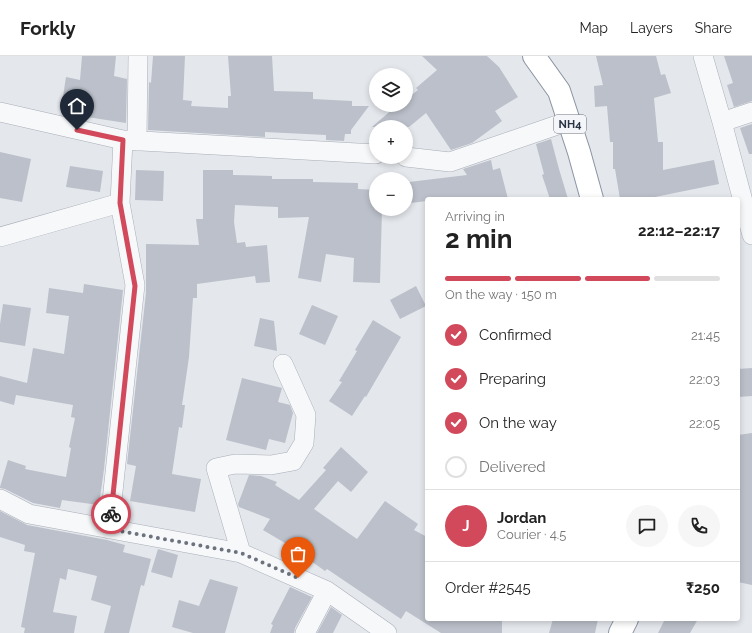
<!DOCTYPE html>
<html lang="en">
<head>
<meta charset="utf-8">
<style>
  body { margin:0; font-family:Raleway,sans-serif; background:#f6f6f6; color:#222; height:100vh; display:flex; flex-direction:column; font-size:15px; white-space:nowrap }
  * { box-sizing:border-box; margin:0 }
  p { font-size:13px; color:#767676 }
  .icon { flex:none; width:22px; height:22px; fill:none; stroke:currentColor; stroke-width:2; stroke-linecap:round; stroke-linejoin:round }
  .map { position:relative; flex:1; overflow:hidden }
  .side { position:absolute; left:425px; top:141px; width:315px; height:424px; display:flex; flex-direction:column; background:#fff; border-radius:4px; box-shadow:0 2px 6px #0003 }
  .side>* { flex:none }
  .tools { position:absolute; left:369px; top:12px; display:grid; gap:8px }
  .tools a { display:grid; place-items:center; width:44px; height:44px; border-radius:50%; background:#fff; box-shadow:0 2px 6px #0003; font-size:20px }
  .pin { position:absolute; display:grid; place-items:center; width:34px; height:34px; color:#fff; margin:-41px -17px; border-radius:50% 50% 50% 0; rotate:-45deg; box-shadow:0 0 4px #0007 }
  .pin .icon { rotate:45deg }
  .courier { position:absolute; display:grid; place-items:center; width:40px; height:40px; margin:-20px; border:3px solid #d1495b; border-radius:50%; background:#fff; color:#222; box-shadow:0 1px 5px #0007 }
  .overview em { font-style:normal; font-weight:700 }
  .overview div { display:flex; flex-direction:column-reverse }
  .overview { display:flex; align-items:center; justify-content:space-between; height:68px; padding:0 20px }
  h1 { font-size:26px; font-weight:700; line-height:30px }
  .bar { display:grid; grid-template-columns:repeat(4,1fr); gap:6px 4px; align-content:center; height:48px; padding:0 20px }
  .bar i { height:5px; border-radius:3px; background:#e0e0e0 }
  .bar .active { background:#d1495b }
  .bar p { grid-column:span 4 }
  .line { display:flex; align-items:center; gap:10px; padding:0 20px; border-top:1px solid #e0e0e0 }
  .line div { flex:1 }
  .round { display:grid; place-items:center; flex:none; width:42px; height:42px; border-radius:21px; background:#f6f6f6 }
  ol { padding:0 20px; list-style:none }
  li { display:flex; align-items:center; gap:12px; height:44px }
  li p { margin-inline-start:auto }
  li .icon { padding:4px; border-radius:50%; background:#d1495b; color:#fff; stroke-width:4 }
  li:last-child { color:#767676 }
  li i { width:22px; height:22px; border:2px solid #e0e0e0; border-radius:50% }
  header { display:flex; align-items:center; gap:24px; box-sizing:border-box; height:56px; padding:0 20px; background:#fff; border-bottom:1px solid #e0e0e0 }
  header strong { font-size:19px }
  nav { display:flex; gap:22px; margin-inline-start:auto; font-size:14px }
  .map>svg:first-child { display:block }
</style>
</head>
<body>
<header>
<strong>Forkly</strong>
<nav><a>Map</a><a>Layers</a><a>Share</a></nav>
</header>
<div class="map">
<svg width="752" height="577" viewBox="0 0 752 577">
  <rect width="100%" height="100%" fill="#e4e7ec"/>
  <!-- building -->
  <path fill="#bbc0ca" d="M82 0H116L114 20 127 23 126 67 87 61 88 51 62 47 66 21 80 24Z
    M153 0H185L183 44 192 45 191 50 228 52V40H231L228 0H272L274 35 313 36V43L352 45V50H369L351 74V78H345L344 85 326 84V79L265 76V81L148 74 149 26 151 27Z
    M422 0H487L499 11 518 41 495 55 502 65 472 87 451 94 426 57 409 71H372L395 51 398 49H406V43L418 34 416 32 437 14Z
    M596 0H656L661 19 665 18 671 37 654 42 658 86H663V114L714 104 719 128 645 143H620L615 113H613V86H610L607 50 595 51 594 30 603 29Z
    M724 0H752V45L734 51 727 29 733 27Z
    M752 68V98H749L740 72Z
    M551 83 559 113 568 143H550L542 119 544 118 536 88Z
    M0 96 31 103 22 146 0 142Z
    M491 104 493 114 500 112 508 143H427V145L411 147 409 126 467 119 463 113Z
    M70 110 103 115 100 136 66 131Z
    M136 114 164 115 163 145 135 144Z
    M203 114H233V119L272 120V123H313V126L358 127V133L376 134V153H382L380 227 353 226 354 202 326 198 321 226 298 222 309 161 278 162V151L235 149 234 166 237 187 245 186 246 191 267 189 270 226 256 227 255 220 197 228V242H193L189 301 182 349H185L182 372 179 371 172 418 201 423 195 456 130 445 136 410 127 408 146 237V188L199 189 196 163H203Z
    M84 228 123 234 104 413 99 449 62 444 60 452 33 447 5 433 0 432V431L8 404 26 410 25 413 66 421 71 392 69 391 75 362 71 361 73 349 16 339 14 349 0 345V320L27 327 33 292 64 298 69 260 46 257 49 232 83 237Z
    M416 230 426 250 400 263 390 244Z
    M3 248 31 252 25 290 0 286V268Z
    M312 249 338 260 325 289 299 278Z
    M260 262 274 265 277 295 254 290Z
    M373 264 401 281 366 341 365 340 352 360 329 345 342 326 339 325 357 295 355 294Z
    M752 312V340L738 341V313Z
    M242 322 282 332 278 346 290 349 293 357 285 387 269 383 266 394 226 384Z
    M752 377V529L738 526V379Z
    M341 391 368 416 351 436 338 425 314 453 357 483 385 445 418 468 414 474 427 481V563H502V577H441L406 555 401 563 327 513 325 515 290 490 263 474 270 463 239 451 238 448 249 419 261 420 277 426 275 429 299 444 326 414 323 412Z
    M0 455 27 469 107 484 125 489 123 496 151 503 144 530 141 529 129 577H104L111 550 91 544 97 520 68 513 66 524 60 522 53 556 77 560 74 577H24L25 572 21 571 35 497 24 495 25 489 0 481Z
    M158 493 178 499 172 522 151 516Z
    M210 523 238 531 225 577H193L172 571 179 544 199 550Z
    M290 531 312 541 295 572 294 577H270L273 569 271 568Z
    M331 551 342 559 333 577H317Z
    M553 563H598L595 577H549Z
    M665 563H698L690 577H658Z"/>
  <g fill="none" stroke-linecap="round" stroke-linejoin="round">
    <!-- minor casing -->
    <g stroke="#a9aeb7" stroke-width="20">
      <path id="minor" d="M703 0 722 66 752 179
        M0 56 123 84 376 98
        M722 66 752 56
        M137 85 138 0
        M406 101 450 106 569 65
        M0 181 120 147 123 84
        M0 443 29 458 241 497 327 535 387 577
        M109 473 135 229 120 147
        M241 497 216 412 235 408 271 409 293 405 304 387 306 359 283 308
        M305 577 327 535"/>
    </g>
    <!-- highway casing -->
    <g stroke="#8b94a3" stroke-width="24">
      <path id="highway" d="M534 0 559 35 579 96 592 143
        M620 577 627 563"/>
    </g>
    <!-- minor -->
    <use href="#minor" stroke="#f7f8fa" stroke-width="19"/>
    <!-- highway -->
    <use href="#highway" stroke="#fff" stroke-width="22"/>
  </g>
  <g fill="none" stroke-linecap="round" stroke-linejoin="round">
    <!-- done -->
    <path stroke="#6c737f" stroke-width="4" stroke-dasharray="0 7.2" d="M111 458 109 473 241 497 298 522"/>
    <!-- route -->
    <path stroke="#d1495b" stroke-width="5" d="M77 74 123 84 120 147 135 230 111 458"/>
  </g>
  <g text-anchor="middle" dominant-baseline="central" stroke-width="3.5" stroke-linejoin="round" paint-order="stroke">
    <!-- shield labels -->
    <rect fill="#f4f6f9" stroke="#676e7b" stroke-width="1" x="554" y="59" width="32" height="18" rx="3"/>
    <g font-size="11" font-weight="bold" fill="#2b3445">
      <text x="570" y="68">NH4</text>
    </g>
  </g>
</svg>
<div class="tools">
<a><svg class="icon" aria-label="layers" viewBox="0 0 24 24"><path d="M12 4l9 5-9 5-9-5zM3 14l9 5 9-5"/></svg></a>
<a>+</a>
<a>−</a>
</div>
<div class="pin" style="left:298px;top:522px;background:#ea580c"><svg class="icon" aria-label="bag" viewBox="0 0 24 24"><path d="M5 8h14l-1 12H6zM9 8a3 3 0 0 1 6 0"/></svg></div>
<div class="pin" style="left:77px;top:74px;background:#1f2937"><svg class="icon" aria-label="home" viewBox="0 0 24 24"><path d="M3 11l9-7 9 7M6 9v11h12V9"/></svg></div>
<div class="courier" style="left:111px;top:458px"><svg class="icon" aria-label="bike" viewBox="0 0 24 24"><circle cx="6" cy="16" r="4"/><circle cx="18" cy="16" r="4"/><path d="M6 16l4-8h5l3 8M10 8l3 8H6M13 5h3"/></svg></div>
<section class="side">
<div class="overview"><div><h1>2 min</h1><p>Arriving in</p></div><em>22:12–22:17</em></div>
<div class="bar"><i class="active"></i><i class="active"></i><i class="active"></i><i></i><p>On the way · 150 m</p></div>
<ol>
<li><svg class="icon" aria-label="check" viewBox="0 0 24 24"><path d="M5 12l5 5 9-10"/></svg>Confirmed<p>21:45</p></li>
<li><svg class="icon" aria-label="check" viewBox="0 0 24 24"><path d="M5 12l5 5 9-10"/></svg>Preparing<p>22:03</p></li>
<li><svg class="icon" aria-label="check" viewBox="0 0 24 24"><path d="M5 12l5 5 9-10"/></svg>On the way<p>22:05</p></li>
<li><i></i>Delivered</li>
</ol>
<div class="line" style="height:72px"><b class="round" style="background:#d1495b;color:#fff">J</b><div><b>Jordan</b><p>Courier · 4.5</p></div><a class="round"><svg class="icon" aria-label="chat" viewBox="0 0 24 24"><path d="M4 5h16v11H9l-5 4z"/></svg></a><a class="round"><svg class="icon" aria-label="phone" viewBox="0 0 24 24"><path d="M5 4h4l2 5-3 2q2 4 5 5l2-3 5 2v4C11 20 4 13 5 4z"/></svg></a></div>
<div class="line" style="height:52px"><div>Order #2545</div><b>₹250</b></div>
</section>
</div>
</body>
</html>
